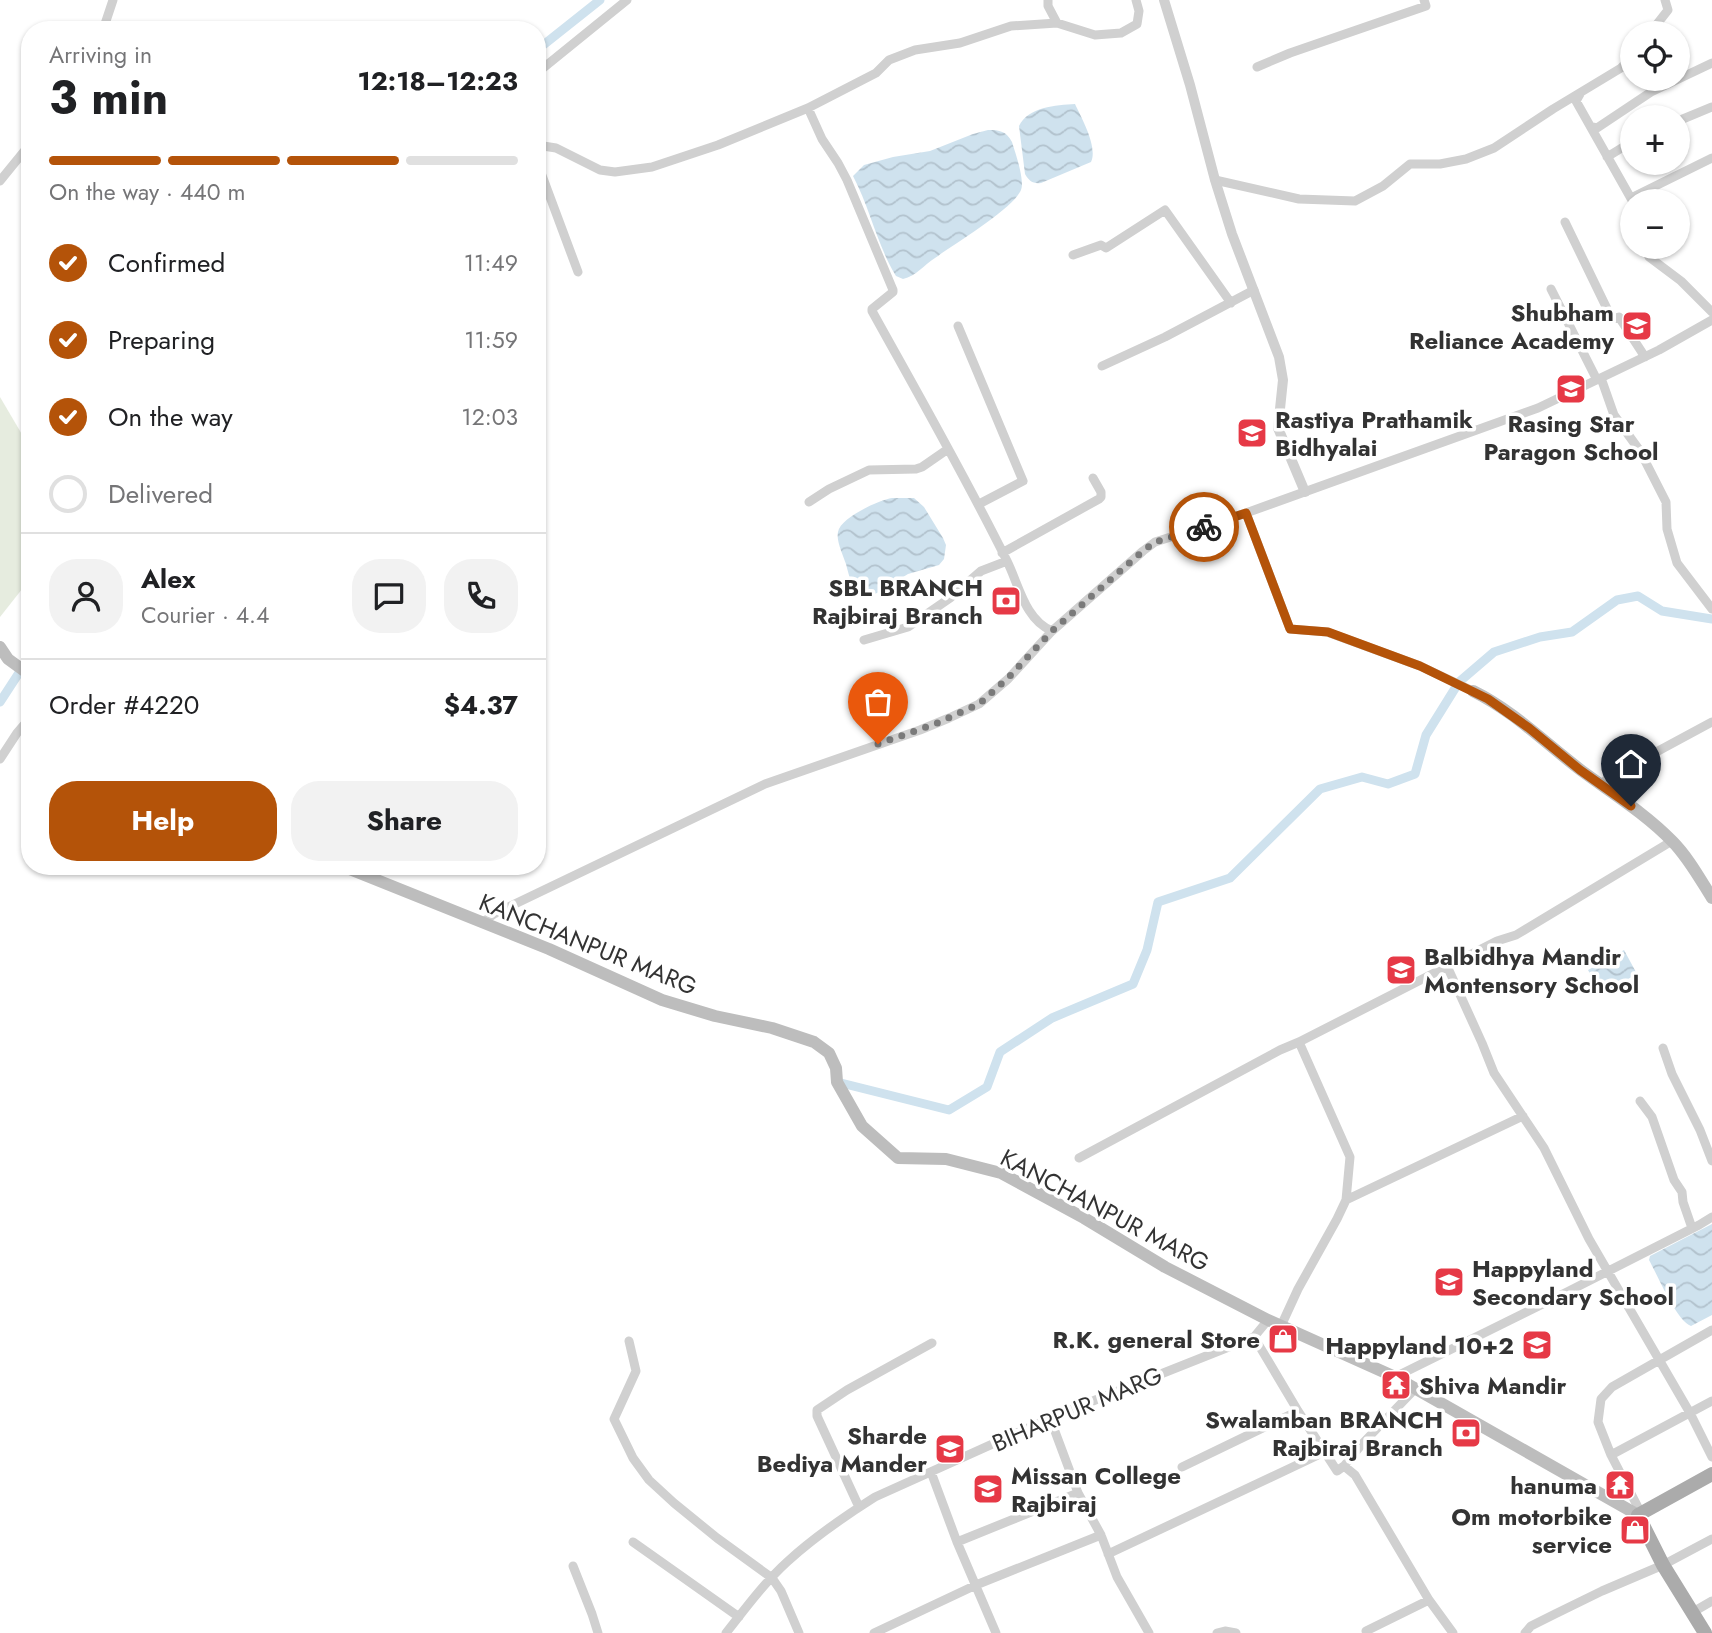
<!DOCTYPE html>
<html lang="en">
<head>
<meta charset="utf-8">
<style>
  body { margin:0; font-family:Jost,sans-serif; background:#f2f2f2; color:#202124; height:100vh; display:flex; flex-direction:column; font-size:26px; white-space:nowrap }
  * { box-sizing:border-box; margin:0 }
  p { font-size:23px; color:#757577 }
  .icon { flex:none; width:38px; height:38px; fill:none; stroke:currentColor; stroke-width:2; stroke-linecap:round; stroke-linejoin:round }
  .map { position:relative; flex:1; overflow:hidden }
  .drawer { position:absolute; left:21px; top:21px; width:525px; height:854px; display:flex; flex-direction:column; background:#fff; border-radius:28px; box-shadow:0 2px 5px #0004 }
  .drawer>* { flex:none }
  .fabs { position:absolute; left:1620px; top:21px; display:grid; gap:14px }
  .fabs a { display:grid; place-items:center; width:70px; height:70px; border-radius:50%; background:#fff; box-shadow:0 2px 5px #0004; font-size:35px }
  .pin { position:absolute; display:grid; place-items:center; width:60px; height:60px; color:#fff; margin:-72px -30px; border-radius:50% 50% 50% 0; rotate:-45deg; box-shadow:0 0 7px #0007 }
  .pin .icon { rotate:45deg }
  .courier { position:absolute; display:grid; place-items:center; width:70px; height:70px; margin:-35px; border:5px solid #b45309; border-radius:50%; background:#fff; color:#222; box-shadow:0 2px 9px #0007 }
  .headline em { font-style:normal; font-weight:700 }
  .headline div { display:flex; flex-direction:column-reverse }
  .headline { display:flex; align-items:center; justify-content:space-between; height:119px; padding:0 28px }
  h1 { font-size:46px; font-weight:700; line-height:52px }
  .bar { display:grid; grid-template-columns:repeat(4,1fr); gap:10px 7px; align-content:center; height:84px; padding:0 28px }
  .bar i { height:9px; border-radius:5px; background:#e0e0e0 }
  .bar .current { background:#b45309 }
  .bar p { grid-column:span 4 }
  .line { display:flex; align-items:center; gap:18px; padding:0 28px; border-top:2px solid #e0e0e0 }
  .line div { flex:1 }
  .round { display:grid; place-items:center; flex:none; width:74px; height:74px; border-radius:28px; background:#f2f2f2 }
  ol { padding:0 28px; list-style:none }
  li { display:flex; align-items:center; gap:21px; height:77px }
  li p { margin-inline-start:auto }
  li .icon { padding:7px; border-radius:50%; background:#b45309; color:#fff; stroke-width:4 }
  li:last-child { color:#757577 }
  li i { width:38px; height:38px; border:4px solid #e0e0e0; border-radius:50% }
  .button { display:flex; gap:14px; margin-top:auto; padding:14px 28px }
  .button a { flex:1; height:80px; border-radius:28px; background:#b45309; color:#fff; font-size:28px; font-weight:700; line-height:80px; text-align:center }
  .button a+a { background:#f2f2f2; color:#202124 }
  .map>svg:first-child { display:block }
</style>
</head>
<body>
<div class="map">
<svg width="1712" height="1633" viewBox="0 0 1712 1633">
  <defs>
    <pattern id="water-waves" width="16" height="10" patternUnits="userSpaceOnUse" patternTransform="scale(1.75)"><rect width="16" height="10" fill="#cfe2ee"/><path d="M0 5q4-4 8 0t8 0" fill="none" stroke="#b2c2cd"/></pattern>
  </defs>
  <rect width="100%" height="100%" fill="#fff"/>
  <!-- grass -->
  <path fill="#e6ecdf" d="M0 397 30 448V579L0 617Z"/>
  <!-- water -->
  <path fill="url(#water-waves)" d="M1075 104C1082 119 1098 147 1091 162L1041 183C1033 184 1029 181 1025 174L1019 126C1028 107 1056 105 1075 104Z
    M988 130C1000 130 1006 131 1012 142 1015 152 1025 180 1021 190 1013 209 953 245 935 258 924 265 916 276 903 279L896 276C877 245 870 208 853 176L864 165 893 157 930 151 973 134Z
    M892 498H914L924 507 943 538 946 545 944 559 939 565 908 574 877 593 862 598C852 589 849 576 846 564 843 555 836 541 838 532 840 518 879 500 892 498Z
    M1624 950 1637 974 1601 994 1588 970Z
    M1712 1224V1315L1691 1326C1676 1320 1658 1276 1649 1260L1650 1256Z"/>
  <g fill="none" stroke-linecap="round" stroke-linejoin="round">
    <!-- canal -->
    <path stroke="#cfe2ee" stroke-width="9" d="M537 50 600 0
      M0 702 30 656
      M837 1082 949 1110 987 1087 1000 1052 1052 1018 1133 984 1147 950 1158 902 1230 878 1320 789 1362 777 1388 784 1415 774 1426 735 1459 682 1494 652 1540 637 1572 632 1617 600 1638 596 1662 611 1712 619"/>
    <!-- minor -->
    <path stroke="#d0d0d0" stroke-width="9" d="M1048 0V6L1057 23
      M103 30 113 0
      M1650 33 1668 10 1665 0
      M1257 67 1290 53 1426 6 1424 0
      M537 73 627 0
      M1580 94 1576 101 1633 202
      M808 108 822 139 838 163 847 180 893 290V292L872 309V311C918 394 965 476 1007 561 1019 585 1025 620 1052 631
      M1678 121 1712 107
      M1590 126 1597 128 1651 92 1712 63
      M537 145 556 148 600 170 615 172 652 167 718 145 808 108 876 73 889 60 915 50 960 43 1011 26 1057 23 1095 35 1121 33 1137 24 1139 11 1136 0
      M1607 157 1633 141
      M537 162 578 272
      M1215 180 1299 199 1355 201 1383 186 1410 164H1440L1466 159 1494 148 1553 109 1621 68 1633 55
      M0 181 30 144
      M1631 198 1712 158
      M1565 222 1612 319 1619 317 1645 357
      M1646 247 1649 257 1681 281 1712 312
      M1073 255 1101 245 1106 248 1165 210 1231 303
      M1551 289 1597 380
      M958 326 1023 481 979 504
      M1102 366 1165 337 1254 290
      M1601 378 1614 415 1640 451 1666 502 1667 529 1677 563 1712 609
      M809 502 829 489 869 470 916 469 922 467 948 449
      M1246 513 1290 629 1327 632 1420 666 1473 691
      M1002 553 1099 499 1101 497V492L1093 478
      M864 640 908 627 950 598 981 571 1007 561
      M0 759 17 733 30 718
      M1601 785 1608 778 1712 722
      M482 923 494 914 765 784 920 730 949 718 979 704 1008 679 1052 631 1143 551 1155 542 1246 513 1538 408 1659 350 1712 320
      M1447 966 1482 1043 1494 1073 1544 1148 1589 1239 1690 1413 1712 1457
      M1663 1048 1672 1074 1700 1130 1712 1161
      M1640 1101 1652 1117 1674 1180 1682 1192 1683 1202 1692 1228
      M1079 1158 1280 1050 1299 1042 1497 941 1516 935 1672 841
      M1346 1200 1523 1116
      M1281 1326 1298 1289 1337 1219 1346 1200 1350 1157 1299 1042
      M1254 1337 1298 1411 1337 1471 1344 1466 1355 1475 1429 1600 1453 1633
      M629 1341 636 1371 614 1419 633 1458 649 1480 674 1503 717 1538 772 1578 781 1591 799 1633
      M1395 1377 1567 1292 1699 1225 1712 1217
      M1050 1418 1078 1493 1101 1535 1117 1577 1149 1633
      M1611 1455 1712 1401
      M1344 1466 1363 1443 1415 1389
      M1182 1467 1298 1411
      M931 1472 957 1542 996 1633
      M859 1507 817 1416V1410L847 1390 932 1343
      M1641 1513 1611 1455 1598 1422 1601 1399 1612 1387 1712 1330
      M633 1542 739 1617
      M957 1542 1078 1493
      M1108 1554 1316 1456 1323 1450
      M573 1566 592 1614 598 1633
      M1693 1612 1712 1601
      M1366 1631 1429 1600
      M726 1633C745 1609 764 1583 787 1562 813 1538 845 1516 875 1497L1050 1418 1254 1337 1268 1320
      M874 1633 976 1585 1101 1535
      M1217 1633 1225 1631 1236 1633
      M1525 1633 1531 1626 1555 1614 1602 1591 1663 1565 1712 1539"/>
    <!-- tertiary -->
    <path stroke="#d0d0d0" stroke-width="10" d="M1164 0 1190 85 1215 180 1232 234 1279 357 1283 380 1278 428 1305 492"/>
    <!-- secondary -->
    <path stroke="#bdbdbd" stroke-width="12" d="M0 647 8 659 30 675
      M1473 691C1514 711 1546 744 1582 771 1612 793 1646 814 1672 841 1688 857 1700 879 1712 898
      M342 866 549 949 662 1000 715 1016 772 1028 814 1042 829 1053 836 1068 837 1082 862 1126 898 1158 946 1159 1001 1173 1084 1218 1165 1267 1268 1320 1395 1377 1638 1515"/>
    <!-- primary -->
    <path stroke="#ababab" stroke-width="14" d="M1705 1633 1663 1565 1638 1515 1712 1474"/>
  </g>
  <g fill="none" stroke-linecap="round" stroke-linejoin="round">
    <!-- done -->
    <path stroke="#7a7a7a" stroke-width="7" stroke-dasharray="0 12.6" d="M878 744 935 724 979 704 1008 678 1052 631 1143 551 1155 542 1204 527"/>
    <!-- route -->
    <path stroke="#b45309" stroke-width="9" d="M1204 527 1246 513 1290 629 1328 632 1420 666 1488 699 1529 728 1580 770 1631 806"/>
  </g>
  <!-- icons -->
  <defs>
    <g id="school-square" transform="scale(1.575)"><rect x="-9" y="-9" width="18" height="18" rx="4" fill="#e63946" stroke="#fff"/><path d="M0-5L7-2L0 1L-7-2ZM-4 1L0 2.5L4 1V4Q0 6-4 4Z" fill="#fff"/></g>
    <g id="bank-square" transform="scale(1.575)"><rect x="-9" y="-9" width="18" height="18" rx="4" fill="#e63946" stroke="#fff"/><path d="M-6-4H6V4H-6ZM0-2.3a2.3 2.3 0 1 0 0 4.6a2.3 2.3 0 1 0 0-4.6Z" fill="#fff"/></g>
    <g id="shop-square" transform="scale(1.575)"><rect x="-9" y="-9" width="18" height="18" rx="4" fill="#e63946" stroke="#fff"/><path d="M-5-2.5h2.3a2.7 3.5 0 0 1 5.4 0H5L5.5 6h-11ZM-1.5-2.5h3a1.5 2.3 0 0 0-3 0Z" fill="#fff"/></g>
    <g id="temple-square" transform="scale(1.575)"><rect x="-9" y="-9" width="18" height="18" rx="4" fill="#e63946" stroke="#fff"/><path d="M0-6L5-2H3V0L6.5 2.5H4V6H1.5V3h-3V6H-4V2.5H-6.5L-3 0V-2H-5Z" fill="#fff"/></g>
  </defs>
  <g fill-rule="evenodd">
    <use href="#school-square" x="1637" y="326"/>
    <use href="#school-square" x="1571" y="389"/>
    <use href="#school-square" x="1252" y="433"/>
    <use href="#bank-square" x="1006" y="601"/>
    <use href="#school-square" x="1401" y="970"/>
    <use href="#school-square" x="1449" y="1282"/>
    <use href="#shop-square" x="1283" y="1339"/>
    <use href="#school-square" x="1537" y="1345"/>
    <use href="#temple-square" x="1396" y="1385"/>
    <use href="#bank-square" x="1466" y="1433"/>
    <use href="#school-square" x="950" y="1449"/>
    <use href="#temple-square" x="1620" y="1485"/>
    <use href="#school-square" x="988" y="1489"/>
    <use href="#shop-square" x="1635" y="1530"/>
  </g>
  <g text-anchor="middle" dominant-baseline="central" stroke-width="7" stroke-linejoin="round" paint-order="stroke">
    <!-- poi labels -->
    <g font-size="24" font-weight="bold" fill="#333" stroke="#fff" text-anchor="end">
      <text x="1614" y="312">Shubham<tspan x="1614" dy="28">Reliance Academy</tspan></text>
      <text x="1275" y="419" text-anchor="start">Rastiya Prathamik<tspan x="1275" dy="28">Bidhyalai</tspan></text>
      <text x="1571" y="423" text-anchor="middle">Rasing Star<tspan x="1571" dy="28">Paragon School</tspan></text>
      <text x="983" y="587">SBL BRANCH<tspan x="983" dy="28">Rajbiraj Branch</tspan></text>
      <text x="1424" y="956" text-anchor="start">Balbidhya Mandir<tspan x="1424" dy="28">Montensory School</tspan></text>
      <text x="1472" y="1268" text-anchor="start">Happyland<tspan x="1472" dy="28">Secondary School</tspan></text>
      <text x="1260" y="1339">R.K. general Store</text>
      <text x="1514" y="1345">Happyland 10+2</text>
      <text x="1419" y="1385" text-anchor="start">Shiva Mandir</text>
      <text x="1443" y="1419">Swalamban BRANCH<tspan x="1443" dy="28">Rajbiraj Branch</tspan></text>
      <text x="927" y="1435">Sharde<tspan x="927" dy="28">Bediya Mander</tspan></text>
      <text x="1011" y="1475" text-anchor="start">Missan College<tspan x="1011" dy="28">Rajbiraj</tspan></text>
      <text x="1597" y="1485">hanuma</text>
      <text x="1612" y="1516">Om motorbike<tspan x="1612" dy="28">service</tspan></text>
    </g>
    <!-- street labels -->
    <g font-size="24" fill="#333" stroke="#fff">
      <text transform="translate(588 944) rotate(22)">KANCHANPUR MARG</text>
      <text transform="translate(1105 1210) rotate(28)">KANCHANPUR MARG</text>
      <text transform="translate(1077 1409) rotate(-23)">BIHARPUR MARG</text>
    </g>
  </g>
</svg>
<div class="fabs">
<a><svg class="icon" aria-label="locate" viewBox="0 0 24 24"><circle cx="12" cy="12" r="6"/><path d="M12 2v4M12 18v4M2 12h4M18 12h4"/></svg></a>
<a>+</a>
<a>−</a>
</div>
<div class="pin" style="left:878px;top:744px;background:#ea580c"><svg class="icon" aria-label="bag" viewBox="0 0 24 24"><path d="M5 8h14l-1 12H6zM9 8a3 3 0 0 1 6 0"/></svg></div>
<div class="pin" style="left:1631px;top:806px;background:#1f2937"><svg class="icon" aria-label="home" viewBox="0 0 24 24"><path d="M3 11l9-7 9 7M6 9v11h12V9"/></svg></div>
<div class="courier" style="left:1204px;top:527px"><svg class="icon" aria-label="bike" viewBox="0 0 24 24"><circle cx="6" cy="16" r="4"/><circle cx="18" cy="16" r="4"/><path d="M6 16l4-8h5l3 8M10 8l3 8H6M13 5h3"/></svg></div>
<section class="drawer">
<div class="headline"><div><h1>3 min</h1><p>Arriving in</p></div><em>12:18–12:23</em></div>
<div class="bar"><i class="current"></i><i class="current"></i><i class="current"></i><i></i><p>On the way · 440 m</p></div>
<ol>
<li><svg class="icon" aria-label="check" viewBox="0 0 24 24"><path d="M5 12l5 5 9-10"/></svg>Confirmed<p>11:49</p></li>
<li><svg class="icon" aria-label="check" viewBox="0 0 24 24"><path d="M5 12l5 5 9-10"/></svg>Preparing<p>11:59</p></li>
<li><svg class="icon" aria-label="check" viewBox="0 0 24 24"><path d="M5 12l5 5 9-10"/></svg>On the way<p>12:03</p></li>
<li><i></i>Delivered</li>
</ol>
<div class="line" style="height:126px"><a class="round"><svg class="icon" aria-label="person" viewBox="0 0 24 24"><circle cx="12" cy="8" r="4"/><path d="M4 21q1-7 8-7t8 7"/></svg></a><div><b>Alex</b><p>Courier · 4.4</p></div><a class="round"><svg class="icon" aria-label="chat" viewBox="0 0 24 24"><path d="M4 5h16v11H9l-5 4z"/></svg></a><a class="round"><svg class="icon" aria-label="phone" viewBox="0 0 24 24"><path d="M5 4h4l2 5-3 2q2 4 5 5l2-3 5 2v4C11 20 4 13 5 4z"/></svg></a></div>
<div class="line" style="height:91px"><div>Order #4220</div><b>$4.37</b></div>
<div class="button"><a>Help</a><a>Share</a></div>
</section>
</div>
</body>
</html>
